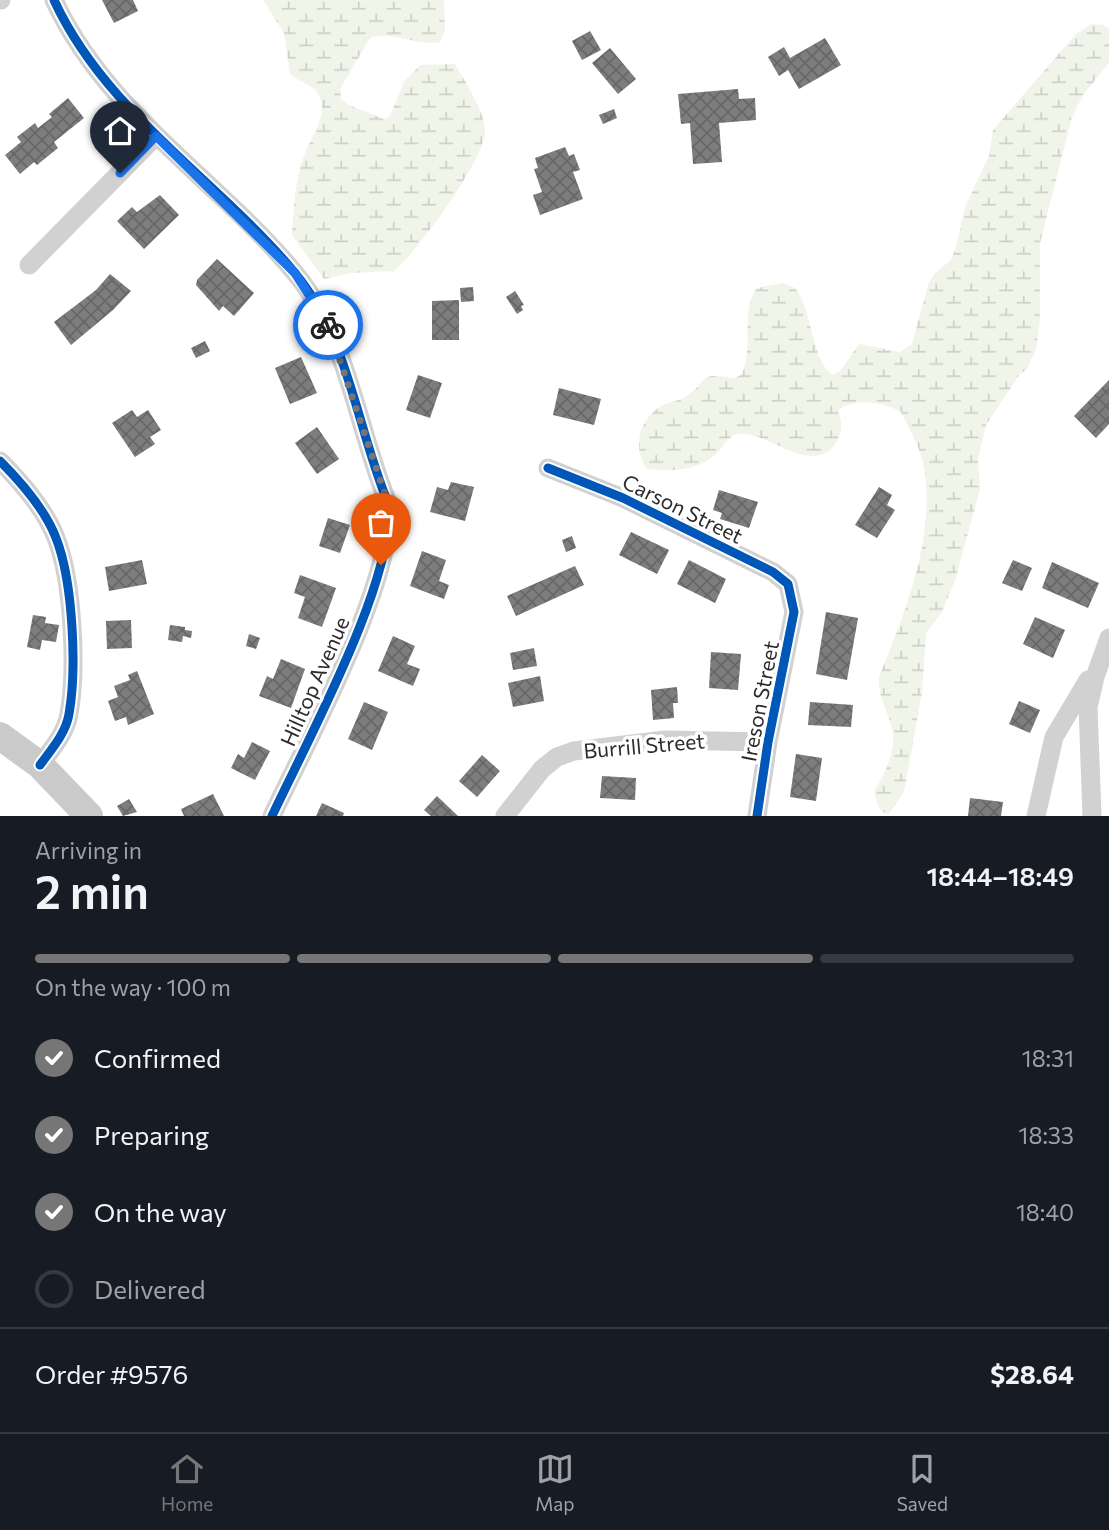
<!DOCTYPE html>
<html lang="en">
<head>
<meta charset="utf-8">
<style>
  body { margin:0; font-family:Commissioner,sans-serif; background:#242831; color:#f1f3f6; height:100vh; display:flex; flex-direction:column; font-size:26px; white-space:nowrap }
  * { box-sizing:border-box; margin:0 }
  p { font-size:23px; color:#9ea1a6 }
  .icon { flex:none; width:38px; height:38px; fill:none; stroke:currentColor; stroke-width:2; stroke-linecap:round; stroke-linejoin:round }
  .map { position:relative; height:816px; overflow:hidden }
  .sheet { display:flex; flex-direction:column; background:#171b24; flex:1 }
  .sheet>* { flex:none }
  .pin { position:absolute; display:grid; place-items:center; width:60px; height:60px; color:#fff; margin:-72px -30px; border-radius:50% 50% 50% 0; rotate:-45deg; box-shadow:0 0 7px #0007 }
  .pin .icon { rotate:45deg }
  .courier { position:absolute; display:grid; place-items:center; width:70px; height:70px; margin:-35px; border:5px solid #1a73e8; border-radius:50%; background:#fff; color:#222; box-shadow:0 2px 9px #0007 }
  .overview em { font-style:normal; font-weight:600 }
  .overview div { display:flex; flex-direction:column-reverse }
  .overview { display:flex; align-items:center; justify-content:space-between; height:119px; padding:0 35px }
  h1 { font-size:46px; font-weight:600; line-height:52px }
  .bar { display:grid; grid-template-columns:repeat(4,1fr); gap:10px 7px; align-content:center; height:84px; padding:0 35px }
  .bar i { height:9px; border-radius:5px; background:#363941 }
  .bar .current { background:#767676 }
  .bar p { grid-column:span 4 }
  .line { display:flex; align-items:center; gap:18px; padding:0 35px; border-top:2px solid #363941 }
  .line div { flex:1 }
  ol { padding:0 35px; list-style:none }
  li { display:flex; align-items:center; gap:21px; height:77px }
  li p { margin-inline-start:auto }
  li .icon { padding:7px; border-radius:50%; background:#767676; color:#fff; stroke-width:4 }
  li:last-child { color:#9ea1a6 }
  li i { width:38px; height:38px; border:4px solid #363941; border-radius:50% }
  .dock { display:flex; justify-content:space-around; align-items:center; height:98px; border-top:2px solid #363941; background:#171b24; font-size:19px; color:#9ea1a6 }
  .dock a { display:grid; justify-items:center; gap:4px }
  .dock .current { color:#767676 }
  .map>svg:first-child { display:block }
</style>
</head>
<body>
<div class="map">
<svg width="1109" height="816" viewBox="0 0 1109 816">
  <defs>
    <pattern id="wetland-marsh" width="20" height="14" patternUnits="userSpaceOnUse" patternTransform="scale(1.75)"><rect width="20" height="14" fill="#f0f4e9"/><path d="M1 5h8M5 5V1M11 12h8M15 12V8" fill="none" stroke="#ced1c8"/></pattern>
    <pattern id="building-cross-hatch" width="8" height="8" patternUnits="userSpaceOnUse" patternTransform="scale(1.75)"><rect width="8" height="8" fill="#7d7d7d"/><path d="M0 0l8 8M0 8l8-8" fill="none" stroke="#676767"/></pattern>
  </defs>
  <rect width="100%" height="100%" fill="#fff"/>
  <!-- wetland -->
  <path fill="url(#wetland-marsh)" d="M263 0H444L445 30 440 42C417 47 391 30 370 38L340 89 341 99 351 106 384 119 390 116 404 82 420 65 455 64C464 80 487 115 485 133 482 163 417 252 394 271L350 273 324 279 292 235C294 207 295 175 307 149 314 133 327 115 320 97 315 85 299 82 290 74L284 33Z
    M1091 24 1103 25 1109 29V63L1083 95 1072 117 1040 243V319L1036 350 1027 369 1019 375 986 425 978 459 980 489 955 581 942 612 926 633 922 692 904 792 888 815 879 809 874 792C883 777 895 753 893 735 891 715 877 699 879 677 905 613 936 537 924 467 921 449 909 428 901 412 883 402 855 397 838 410 842 421 843 430 837 441 814 481 765 428 737 434 728 436 725 445 718 452 699 471 672 472 647 469 632 447 639 422 659 407 667 402 677 402 685 397 712 380 694 372 735 378L742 374C754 346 740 311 757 288L783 283 795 288C813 310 811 361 833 375L841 370 859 344 900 352 912 344 928 285 934 274 951 260 956 247 965 207 989 156 993 130 1075 35Z"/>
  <!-- building -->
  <path fill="url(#building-cross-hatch)" d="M102 0H133L138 11 114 23Z
    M590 31 601 50 582 60 572 41Z
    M825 38 841 65 799 89 788 70 779 76 768 57 784 47 790 58Z
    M610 48 636 79 618 94 592 63Z
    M738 89 739 99 755 98 756 120 719 123 722 162 693 164 690 123 681 124 678 94Z
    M68 98 84 118 54 142 58 148 37 165 34 162 20 174 5 155 21 142 17 137 35 123 38 128 52 117 49 114Z
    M614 109 617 118 603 124 599 115Z
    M565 147 569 156 574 154 580 170 573 172 583 199 540 215 533 195 542 192 534 169 538 168 535 158Z
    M160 195 179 215 144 249 117 221 132 207 137 212Z
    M217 259 254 293 234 316 223 306 219 311 196 285 197 280Z
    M110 274 131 291 113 310 71 345 54 322 96 290Z
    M473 287 474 301 461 302 460 288Z
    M515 291 524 305 521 306 523 310 517 314 506 297Z
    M459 300V340H432V301Z
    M205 341 210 351 196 358 191 348Z
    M301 357 317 393 290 404 275 368Z
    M418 375 442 383 430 418 406 410Z
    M1109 380V424L1096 438 1074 416Z
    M559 388 601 399 594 425 553 415Z
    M132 410 137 417 148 410 161 430 150 437 155 444 135 457 112 423Z
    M317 427 339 459 317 474 295 443Z
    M451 482 474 487 465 521 430 512 437 487 448 490Z
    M879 487 892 495 887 505 895 510 877 538 855 525Z
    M719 490 758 502 749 528 720 519 722 513 713 510Z
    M328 518 350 525 340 553 319 546Z
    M631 532 669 550 657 574 619 555Z
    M572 536 576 548 566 552 562 540Z
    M422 551 446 560 439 581 449 585 444 599 410 586Z
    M142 560 147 584 109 591 105 567Z
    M689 560 726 579 715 603 677 584Z
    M1013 560 1032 568 1022 591 1002 583Z
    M1052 562 1099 583 1088 608 1042 588Z
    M575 566 584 585 516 616 507 596Z
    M300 575 336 588 322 627 298 618 305 597 294 593Z
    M826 612 858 618 847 680 816 674Z
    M33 615 46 617 45 623 59 625 56 642 42 640 40 650 27 647Z
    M1035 617 1065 630 1053 658 1023 644Z
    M131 620 132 648 107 649 106 621Z
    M170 625 185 627V630L192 631 191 638 183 636 182 642 168 640Z
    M249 634 260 638 256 649 246 646Z
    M393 636 415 646 407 664 420 669 413 686 378 671Z
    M534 648 537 666 513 670 510 653Z
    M711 652 741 654 738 690 709 688Z
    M281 659 305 669 291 708 259 696 267 676 273 679Z
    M137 671 154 714 128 725 126 717 115 721 108 701 118 697 114 686 130 680 128 675Z
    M540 676 544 701 513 707 508 683Z
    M677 687 678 703H673L674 718 653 720 651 690Z
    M1019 701 1040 710 1030 733 1009 724Z
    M364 702 388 712 372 750 348 739Z
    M810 702 853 705 851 727 808 725Z
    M252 742 270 751 255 780 231 768 238 754 244 758Z
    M796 754 822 758 816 801 790 797Z
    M482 755 500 771 477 797 459 781Z
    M602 776 636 778 635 800 600 798Z
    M213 794 224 816H184L181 809Z
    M437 796 458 816H431L424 810Z
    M970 798 1003 802 1001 816H968Z
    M129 799 137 812 123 816 117 806Z
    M322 803 344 813 343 816H316Z"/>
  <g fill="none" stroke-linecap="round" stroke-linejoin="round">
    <!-- street -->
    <path stroke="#d1d1d1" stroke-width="19" d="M0 0H1
      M54 0C106 113 218 180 295 273 348 337 357 428 388 503 398 575 305 745 272 816
      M29 265 156 136
      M0 461C22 483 45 509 56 538 73 581 77 669 69 714 66 733 51 750 40 765
      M548 468 623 498 773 572 788 584 794 612 768 742 757 816
      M505 816 542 769 557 757 574 751 665 740 768 742
      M1036 816 1054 737 1088 680
      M1092 816 1088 707 1095 677 1109 638"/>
    <!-- secondary -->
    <path stroke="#cacaca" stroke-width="28" d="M0 736 40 765 89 816"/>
    <!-- cycleway casing -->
    <g stroke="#fff" stroke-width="13">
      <path id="cycleway" d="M54 0C106 113 218 180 295 273 348 337 357 428 388 503 398 575 305 745 272 816
        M0 461C22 483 45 509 56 538 73 581 77 669 69 714 66 733 51 750 40 765
        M548 468 623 498 773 572 788 584 794 612 768 742 757 816"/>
    </g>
    <!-- cycleway -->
    <use href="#cycleway" stroke="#0057b8" stroke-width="9"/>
  </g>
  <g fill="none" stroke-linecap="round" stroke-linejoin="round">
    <!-- done -->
    <path stroke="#767676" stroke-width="7" stroke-dasharray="0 12.6" d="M328 325 388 503 389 533 381 565"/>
    <!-- route -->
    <path stroke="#1a73e8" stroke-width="9" d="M120 173 156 136 295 273 328 325"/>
  </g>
  <g text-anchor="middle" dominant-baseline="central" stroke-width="7" stroke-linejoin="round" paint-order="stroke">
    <!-- street labels -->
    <g font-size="21" fill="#2c2c2c" stroke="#fff">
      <text transform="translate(683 508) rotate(26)">Carson Street</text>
      <text transform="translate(314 681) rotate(-66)">Hilltop Avenue</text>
      <text transform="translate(759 701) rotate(-79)">Ireson Street</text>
      <text transform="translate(644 745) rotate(-5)">Burrill Street</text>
    </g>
  </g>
</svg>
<div class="pin" style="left:381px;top:565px;background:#ea580c"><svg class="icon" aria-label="bag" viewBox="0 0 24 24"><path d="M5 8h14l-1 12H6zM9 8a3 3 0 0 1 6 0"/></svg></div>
<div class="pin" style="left:120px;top:173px;background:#1f2937"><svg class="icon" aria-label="home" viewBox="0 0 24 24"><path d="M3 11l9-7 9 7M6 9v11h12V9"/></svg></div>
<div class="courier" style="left:328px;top:325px"><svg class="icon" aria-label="bike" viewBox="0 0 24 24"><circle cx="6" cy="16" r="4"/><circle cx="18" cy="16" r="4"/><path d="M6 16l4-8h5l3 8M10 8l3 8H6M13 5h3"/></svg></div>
</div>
<section class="sheet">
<div class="overview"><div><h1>2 min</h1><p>Arriving in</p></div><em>18:44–18:49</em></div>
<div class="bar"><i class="current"></i><i class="current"></i><i class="current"></i><i></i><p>On the way · 100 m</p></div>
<ol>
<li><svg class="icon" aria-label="check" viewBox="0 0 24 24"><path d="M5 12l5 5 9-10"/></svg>Confirmed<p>18:31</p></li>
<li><svg class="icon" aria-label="check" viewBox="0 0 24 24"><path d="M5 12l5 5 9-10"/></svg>Preparing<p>18:33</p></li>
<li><svg class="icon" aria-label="check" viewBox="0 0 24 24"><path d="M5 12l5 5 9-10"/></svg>On the way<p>18:40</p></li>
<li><i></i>Delivered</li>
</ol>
<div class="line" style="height:91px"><div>Order #9576</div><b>$28.64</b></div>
</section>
<nav class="dock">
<a class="current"><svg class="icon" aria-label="home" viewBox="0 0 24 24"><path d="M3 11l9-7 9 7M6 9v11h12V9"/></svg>Home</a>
<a><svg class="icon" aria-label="map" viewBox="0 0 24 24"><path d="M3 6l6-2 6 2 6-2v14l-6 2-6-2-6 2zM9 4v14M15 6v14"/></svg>Map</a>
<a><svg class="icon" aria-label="saved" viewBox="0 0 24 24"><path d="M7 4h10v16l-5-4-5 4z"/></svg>Saved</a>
</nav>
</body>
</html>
